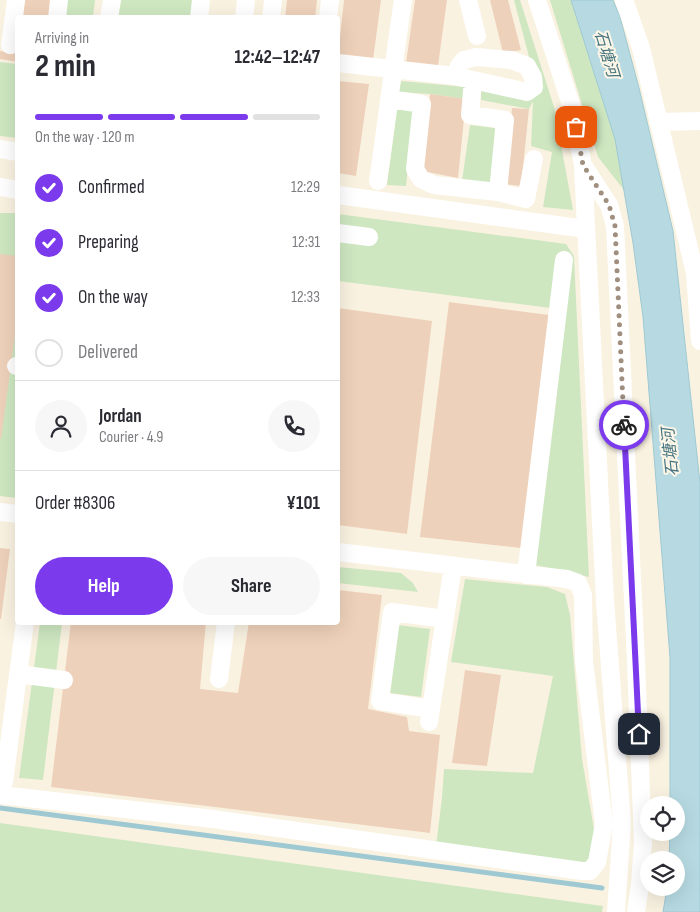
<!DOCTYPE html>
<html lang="en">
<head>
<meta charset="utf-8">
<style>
  body { margin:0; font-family:"Sofia Sans Condensed","Noto Sans SC",sans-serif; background:#f7f7f7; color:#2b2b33; height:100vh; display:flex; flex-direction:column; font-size:19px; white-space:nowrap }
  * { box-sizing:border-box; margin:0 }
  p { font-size:16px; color:#7c7c81 }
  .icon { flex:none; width:28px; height:28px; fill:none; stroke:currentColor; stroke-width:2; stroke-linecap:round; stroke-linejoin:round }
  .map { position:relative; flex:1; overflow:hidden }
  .sheet { position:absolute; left:15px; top:15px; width:325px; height:610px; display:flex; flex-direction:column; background:#fff; border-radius:5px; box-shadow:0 5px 20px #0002 }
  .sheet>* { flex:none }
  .tools { position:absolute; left:640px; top:796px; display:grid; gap:10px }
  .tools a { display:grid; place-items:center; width:45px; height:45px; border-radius:50%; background:#fff; box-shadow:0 5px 20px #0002; font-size:25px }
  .pin { position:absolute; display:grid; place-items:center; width:42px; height:42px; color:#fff; margin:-21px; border-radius:10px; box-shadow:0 2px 8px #0006 }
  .courier { position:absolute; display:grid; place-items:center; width:50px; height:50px; margin:-25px; border:4px solid #7c3aed; border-radius:50%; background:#fff; color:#222; box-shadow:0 1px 6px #0007 }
  .overview em { font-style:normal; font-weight:700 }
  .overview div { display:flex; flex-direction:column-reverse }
  .overview { display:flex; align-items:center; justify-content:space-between; height:85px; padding:0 20px }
  h1 { font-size:32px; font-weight:700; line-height:38px }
  .bar { display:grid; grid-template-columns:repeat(4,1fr); gap:8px 5px; align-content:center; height:60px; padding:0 20px }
  .bar i { height:6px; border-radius:4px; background:#e1e1e2 }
  .bar .selected { background:#7c3aed }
  .bar p { grid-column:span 4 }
  .line { display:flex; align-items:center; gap:12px; padding:0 20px; border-top:1px solid #e1e1e2 }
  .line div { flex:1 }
  .round { display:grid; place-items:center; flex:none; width:52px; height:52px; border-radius:26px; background:#f7f7f7 }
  ol { padding:0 20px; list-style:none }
  li { display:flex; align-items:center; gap:15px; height:55px }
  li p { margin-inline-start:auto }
  li .icon { padding:5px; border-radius:50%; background:#7c3aed; color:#fff; stroke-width:4 }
  li:last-child { color:#7c7c81 }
  li i { width:28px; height:28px; border:2px solid #e1e1e2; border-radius:50% }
  .action { display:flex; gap:10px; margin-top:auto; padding:10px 20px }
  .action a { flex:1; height:58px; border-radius:30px; background:#7c3aed; color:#fff; font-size:20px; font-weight:700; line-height:58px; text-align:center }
  .action a+a { background:#f7f7f7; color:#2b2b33 }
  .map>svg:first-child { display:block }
</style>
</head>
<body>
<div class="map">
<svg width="700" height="912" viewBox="0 0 700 912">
  <rect width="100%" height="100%" fill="#faf2e1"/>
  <!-- green -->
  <path fill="#cee7c1" d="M67 0H95L93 17 65 18Z
    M120 0H194L192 17 118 18Z
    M514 0H520L554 107 573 210 543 207 552 152 531 146 533 101 529 109 481 100V90L533 99 538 91Z
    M550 0H571L615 138 624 190 598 157Z
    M0 62 17 64V138L0 136Z
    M401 81 465 87 466 99 430 94 399 92Z
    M397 109 414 111 406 186 387 185Z
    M470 125 496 128 490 185 462 181Z
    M0 213H17V498L0 496Z
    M338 214 566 244 574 256 589 577 535 565 566 310 338 281Z
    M338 567 401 573 413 583 418 592 338 583Z
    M465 579 547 587 565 594 570 615 582 759 594 829V849L589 861 577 865 436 846 442 798 444 769 533 773 553 676 451 662Z
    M40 623H62L43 780 19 778Z
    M398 625 430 629 421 697 382 692Z
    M0 823 603 906 602 912H0Z"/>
  <!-- water -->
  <path fill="#b7dae2" stroke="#9ec9d3" d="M571 0H613L620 17 639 88 673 231 700 483V912H663L667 888H676V860H669L670 833 676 832V805H670V657L643 317 633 243 615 139Z"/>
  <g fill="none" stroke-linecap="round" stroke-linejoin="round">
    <!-- stream -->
    <path stroke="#9ec9d3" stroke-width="5" d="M0 808 602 888"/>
  </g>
  <!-- building -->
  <path fill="#eed1ba" d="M25 0H51L49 18H23Z
    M287 0H317L315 18H285Z
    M344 0H381L373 60 338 55Z
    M415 0H447L438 66 406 63Z
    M490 0H508L521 50 503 53Z
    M0 51 18 54V62L0 59Z
    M338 81 369 84 356 176 338 173Z
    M430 94 466 99 458 178 422 171Z
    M512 108 529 109 521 186 505 184Z
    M0 254 18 256V313L1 439H0Z
    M449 302 549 315 521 548 420 537Z
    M338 308 432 321 407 534 338 525Z
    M0 548 10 549 1 619H0Z
    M338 590 382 595 368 709 407 717 409 731 440 735 430 833 51 787 71 622H206L200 689 238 693 249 622H338Z
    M465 670 501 675 487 766 452 763Z"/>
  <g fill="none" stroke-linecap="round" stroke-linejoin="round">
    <!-- minor -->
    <path stroke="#fff" stroke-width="18" d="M468 0 477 36
      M537 0 572 108 583 165 609 205 615 226 636 662 643 843 640 885 636 912
      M624 0 641 48 695 273 700 341
      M57 18 59 0
      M109 18 112 0
      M199 18 201 0
      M244 18 246 0
      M271 18 273 0
      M328 18 330 0
      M10 45 16 0
      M338 63 455 76 527 92 534 87 533 77 527 66 511 60 476 57 464 60 459 66 455 76
      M473 80 470 115 505 120 498 192
      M390 99 422 104 415 169 421 179 434 185 498 192 526 199 534 159
      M659 122 700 121
      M0 149 18 152
      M583 166 605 601 622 823 616 912
      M378 181C387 120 394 60 403 0
      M0 187 18 190
      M338 195 586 229
      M338 233 369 237
      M16 366H18
      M0 512 18 514
      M526 575 564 260
      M18 674 64 680
      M219 679 226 622
      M431 709 380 701 392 612 445 619
      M429 722 453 566
      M4 782 25 622
      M0 795 213 819 582 871H590L597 862 604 824 584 661 583 595 578 583 567 579 338 552"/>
  </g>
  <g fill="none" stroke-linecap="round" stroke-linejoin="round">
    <!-- done -->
    <path stroke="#a08f7f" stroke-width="5" stroke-dasharray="0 9" d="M576 127 583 165 609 205 615 226 624 425"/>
    <!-- route -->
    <path stroke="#7c3aed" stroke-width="6" d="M624 425 639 734"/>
  </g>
  <g text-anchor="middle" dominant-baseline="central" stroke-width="4" stroke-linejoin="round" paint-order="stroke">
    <!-- water labels -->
    <g font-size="16" font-style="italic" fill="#457582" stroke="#fef6e6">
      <text transform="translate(606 54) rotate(73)">石塘河</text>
      <text transform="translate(671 452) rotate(-96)">石塘河</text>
    </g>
  </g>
</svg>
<div class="tools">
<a><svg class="icon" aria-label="locate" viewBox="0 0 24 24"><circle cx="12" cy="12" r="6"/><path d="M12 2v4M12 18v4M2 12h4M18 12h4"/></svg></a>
<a><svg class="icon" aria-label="layers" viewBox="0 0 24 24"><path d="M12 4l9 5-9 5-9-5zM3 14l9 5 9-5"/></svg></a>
</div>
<div class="pin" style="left:576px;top:127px;background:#ea580c"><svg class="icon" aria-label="bag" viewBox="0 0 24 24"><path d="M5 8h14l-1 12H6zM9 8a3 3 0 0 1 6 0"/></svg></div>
<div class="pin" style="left:639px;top:734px;background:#1f2937"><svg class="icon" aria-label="home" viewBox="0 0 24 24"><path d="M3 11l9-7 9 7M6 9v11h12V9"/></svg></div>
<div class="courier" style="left:624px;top:425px"><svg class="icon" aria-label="bike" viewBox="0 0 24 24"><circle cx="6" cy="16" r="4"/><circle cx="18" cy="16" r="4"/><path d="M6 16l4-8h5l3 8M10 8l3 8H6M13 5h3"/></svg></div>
<section class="sheet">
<div class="overview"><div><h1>2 min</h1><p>Arriving in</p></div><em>12:42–12:47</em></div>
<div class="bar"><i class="selected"></i><i class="selected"></i><i class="selected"></i><i></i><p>On the way · 120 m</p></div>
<ol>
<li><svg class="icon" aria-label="check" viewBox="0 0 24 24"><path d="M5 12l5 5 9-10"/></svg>Confirmed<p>12:29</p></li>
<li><svg class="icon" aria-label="check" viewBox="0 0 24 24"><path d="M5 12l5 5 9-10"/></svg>Preparing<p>12:31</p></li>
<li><svg class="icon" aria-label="check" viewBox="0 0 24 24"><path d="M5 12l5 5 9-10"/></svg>On the way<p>12:33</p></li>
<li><i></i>Delivered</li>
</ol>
<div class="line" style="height:90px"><a class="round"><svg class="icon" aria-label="person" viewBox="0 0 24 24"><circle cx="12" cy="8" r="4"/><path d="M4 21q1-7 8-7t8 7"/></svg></a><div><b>Jordan</b><p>Courier · 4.9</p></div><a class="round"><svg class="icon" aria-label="phone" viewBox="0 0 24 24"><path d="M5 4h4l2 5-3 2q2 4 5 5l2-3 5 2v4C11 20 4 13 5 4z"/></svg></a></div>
<div class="line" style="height:65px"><div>Order #8306</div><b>¥101</b></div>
<div class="action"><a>Help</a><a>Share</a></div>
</section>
</div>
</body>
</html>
